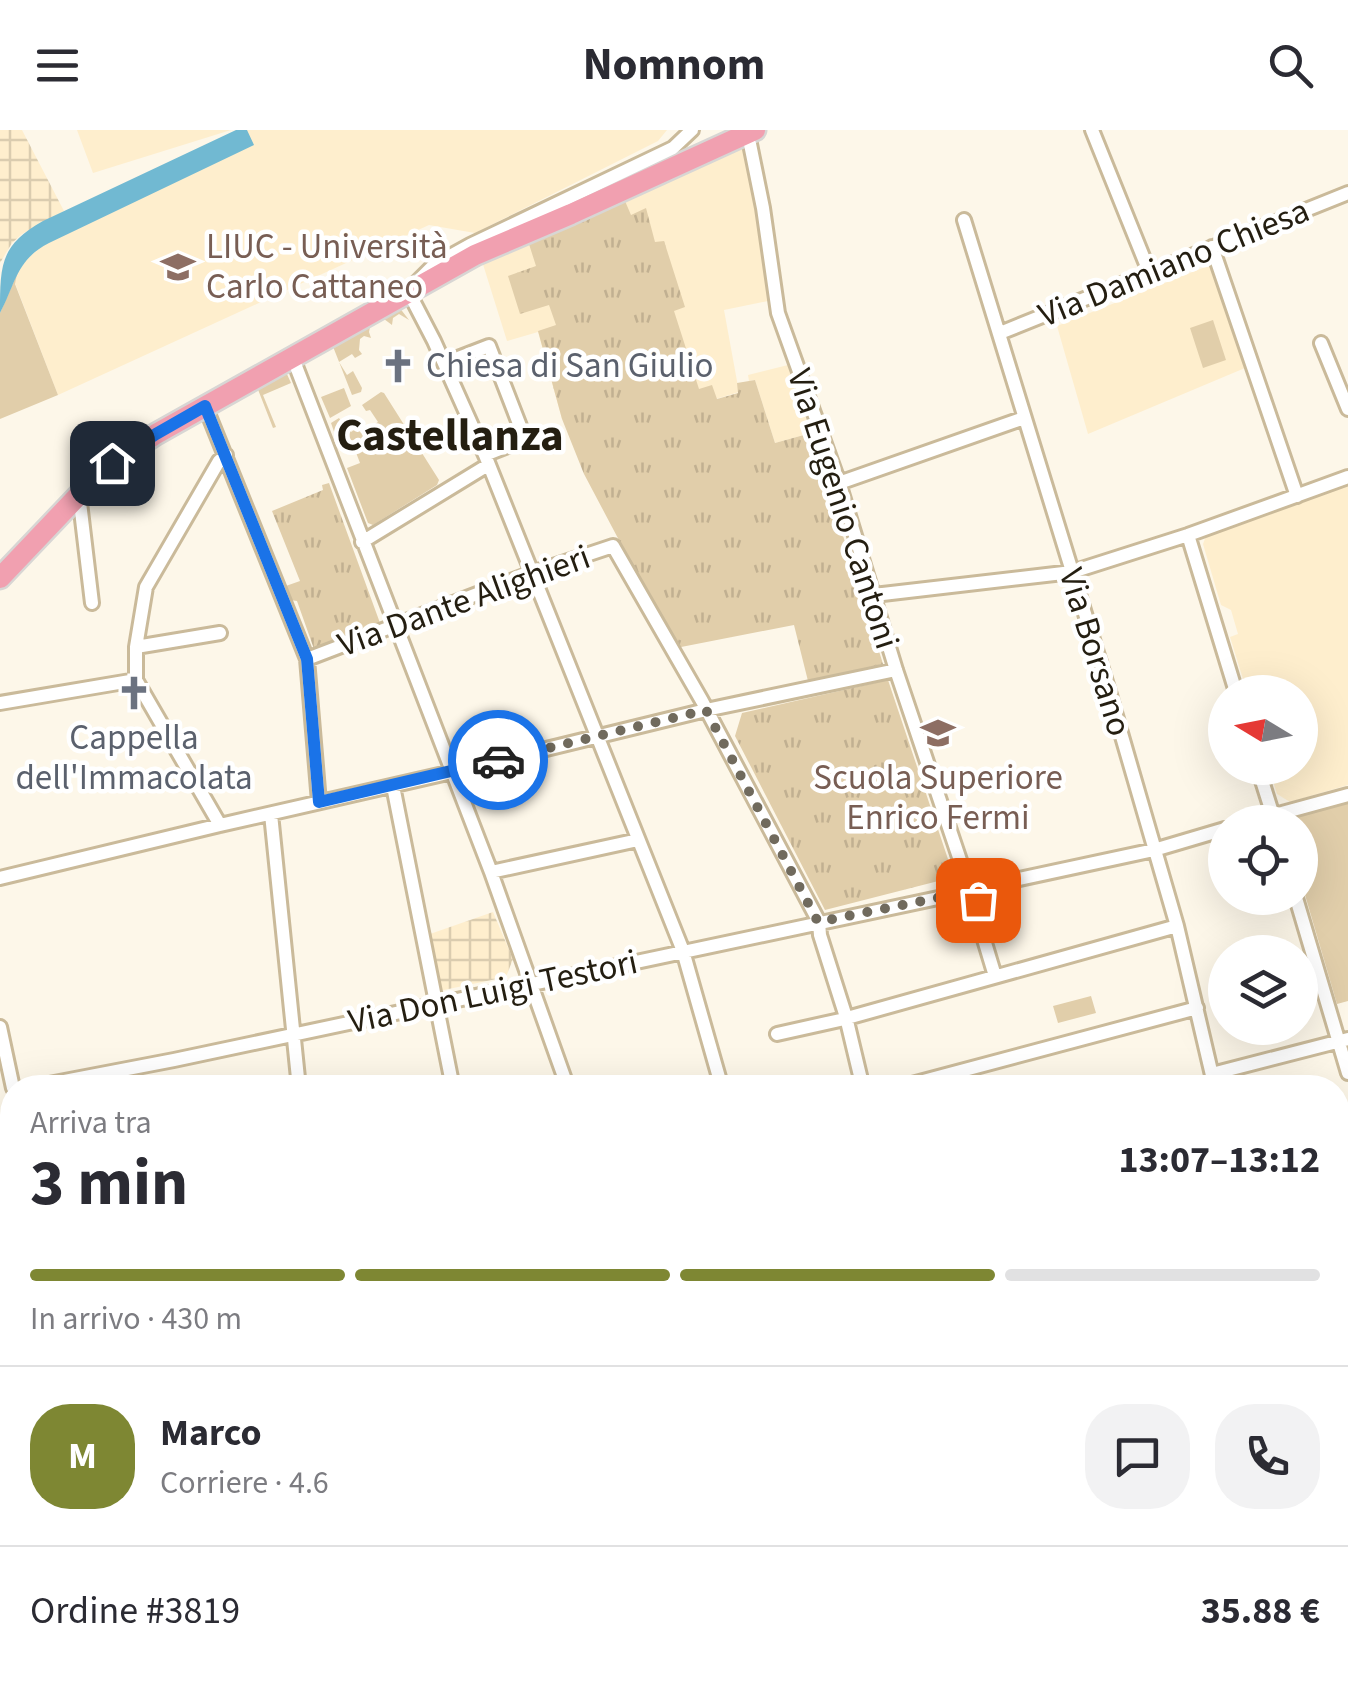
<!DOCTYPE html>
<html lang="it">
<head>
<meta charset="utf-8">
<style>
  body { margin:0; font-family:"Source Sans 3",sans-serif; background:#f2f2f3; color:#2b2b33; height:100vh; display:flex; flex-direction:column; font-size:38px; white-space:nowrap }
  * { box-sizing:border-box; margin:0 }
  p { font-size:32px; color:#7c7c81 }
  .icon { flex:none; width:55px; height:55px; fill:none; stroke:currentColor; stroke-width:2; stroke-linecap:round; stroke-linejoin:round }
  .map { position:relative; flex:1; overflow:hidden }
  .sheet { position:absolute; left:0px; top:945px; width:1350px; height:622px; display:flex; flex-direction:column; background:#fff; border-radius:40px 40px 0 0; box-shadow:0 10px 40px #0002 }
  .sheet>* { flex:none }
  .needle { width:65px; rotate:280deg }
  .buttons { position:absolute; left:1208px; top:545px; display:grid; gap:20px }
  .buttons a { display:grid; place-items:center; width:110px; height:110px; border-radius:50%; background:#fff; box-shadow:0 10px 40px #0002; font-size:50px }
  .pin { position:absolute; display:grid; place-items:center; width:85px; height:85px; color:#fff; margin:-42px; border-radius:20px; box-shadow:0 5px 15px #0006 }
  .courier { position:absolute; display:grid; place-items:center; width:100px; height:100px; margin:-50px; border:8px solid #1a73e8; border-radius:50%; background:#fff; color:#222; box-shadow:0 2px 12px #0007 }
  .overview em { font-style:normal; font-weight:700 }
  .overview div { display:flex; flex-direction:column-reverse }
  .overview { display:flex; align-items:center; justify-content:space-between; height:170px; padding:0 30px }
  h1 { font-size:65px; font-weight:700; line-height:75px }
  .bar { display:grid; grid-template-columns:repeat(4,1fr); gap:15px 10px; align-content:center; height:120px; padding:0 30px }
  .bar i { height:12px; border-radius:8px; background:#e1e1e2 }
  .bar .selected { background:#7e8733 }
  .bar p { grid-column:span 4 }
  .line { display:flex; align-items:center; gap:25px; padding:0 30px; border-top:2px solid #e1e1e2 }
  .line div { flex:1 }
  .round { display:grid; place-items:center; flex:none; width:105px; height:105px; border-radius:40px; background:#f2f2f3 }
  header { display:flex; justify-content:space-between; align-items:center; height:130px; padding:0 30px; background:#fff; font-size:45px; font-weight:700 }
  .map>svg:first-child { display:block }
</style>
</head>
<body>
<header><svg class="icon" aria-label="menu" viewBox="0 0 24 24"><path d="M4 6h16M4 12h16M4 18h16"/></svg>Nomnom<svg class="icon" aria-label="search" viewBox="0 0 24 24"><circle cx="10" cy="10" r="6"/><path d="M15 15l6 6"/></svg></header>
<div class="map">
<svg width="1348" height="1566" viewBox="0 0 1348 1566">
  <defs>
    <pattern id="industrial-grid" width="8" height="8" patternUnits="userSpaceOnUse" patternTransform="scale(2.5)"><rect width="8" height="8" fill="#feeecd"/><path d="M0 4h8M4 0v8" fill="none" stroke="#daccaf"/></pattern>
    <pattern id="park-tufts" width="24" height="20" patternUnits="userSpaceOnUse" patternTransform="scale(2.5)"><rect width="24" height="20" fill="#e1ceaa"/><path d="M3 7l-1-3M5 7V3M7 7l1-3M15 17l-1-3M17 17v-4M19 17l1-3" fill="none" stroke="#c1b091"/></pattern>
  </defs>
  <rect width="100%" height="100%" fill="#fdf7e9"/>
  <!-- built -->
  <path fill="#feeecd" d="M77 0H231L93 43Z
    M247 0H667L658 11 475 103 429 95 58 265 15 153 17 144 25 131 39 118Z
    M747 15 773 170 724 180 739 262 716 269 699 259 562 289 538 202 507 211 481 128 625 71Z
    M1205 137H1213L1245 238 1088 304 1057 196Z
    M788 235 811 303 775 313 755 250 749 251 748 245Z
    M1348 354V655L1290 672 1277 664 1269 638H1300V562H1247L1230 507 1238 504 1231 480 1221 475 1203 414 1206 406Z"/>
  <!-- industrial -->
  <path fill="url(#industrial-grid)" d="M0 0H22L64 81 22 104 12 113 0 133Z
    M493 782 513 829 506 847 439 861 430 804Z
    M1348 1236V1289L1338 1292V1239Z
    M618 1555H732L736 1566H591L590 1564Z"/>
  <!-- green -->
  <path fill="#e1ceaa" d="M17 144 15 154 58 265 0 289V183Z
    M399 177 409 190 399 184 393 188 392 195 384 189 371 192 369 202 371 208 364 206 360 209 359 220 362 224 355 228 352 224 339 232 347 245 353 241 362 258 361 262 352 265 332 214Z
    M1213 190 1226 230 1203 238 1190 198Z
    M286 242 291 253 263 265 276 297 273 298 257 257Z
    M344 258 351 276 330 288 321 267Z
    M381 262 384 263 439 350 437 355 373 395 368 393 347 338 360 333 352 312 339 316 331 293 339 288 346 299 348 298 351 302 357 298 361 303 378 292 370 280 366 281 362 275Z
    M1348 673V871L1337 874 1300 748V692H1296L1298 687Z
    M1091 866 1096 883 1058 893 1053 876Z"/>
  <!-- park -->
  <path fill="url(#park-tufts)" d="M625 71 631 85 646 78 655 112 664 111 685 177 674 181 699 259 712 255 717 269 738 263 737 253 755 250 775 313 811 303 883 534 808 551 794 495 676 518 584 344 562 289 538 201 556 195 549 175 520 184 508 146 536 136 528 111Z
    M329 353 380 493 314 519 297 471 290 470 283 457 300 451 272 381 323 360 322 355Z
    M888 550 954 747 825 780 735 606 742 583Z"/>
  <!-- water -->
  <path fill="#71b9d2" d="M236 0H247L254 15 49 113C16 130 16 153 0 183 0 135 0 115 43 91Z"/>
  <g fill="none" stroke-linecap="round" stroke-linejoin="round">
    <!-- street casing -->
    <g stroke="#caba9a" stroke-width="18">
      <path id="street" d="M692 0 673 18 470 115 434 135 408 161 434 211 485 325 683 821 722 958
        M1092 0 1150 144
        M746 4 750 14 763 78 778 183 839 353 896 540 966 748
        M964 90 1110 565 1177 796 1215 958
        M1212 117 1297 366
        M1000 203 1348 63
        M1321 213 1348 279
        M292 226 491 742 568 958
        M445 233 489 216 525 309 485 325
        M205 276 307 529 319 672
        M839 353 1024 288
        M79 364 92 473
        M1188 405 1236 562
        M362 412 488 335
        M874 465 1072 442 1188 405 1348 347
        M136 517 220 503
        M307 529 532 443 613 416 702 571 819 792 820 805 846 887 863 958
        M0 573 136 550
        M1258 638 1275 692
        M393 656 453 958
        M271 684 299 958
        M1249 692 1348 665
        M220 695 136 550V517L146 457 219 331 226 325
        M491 742 638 710
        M956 760a13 13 0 1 1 26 0a13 13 0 1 1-26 0Z
        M0 748 220 695 452 642 706 580 896 540
        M982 757 1154 720 1225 699
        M1296 768 1348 943
        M973 773 995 846
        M0 897 13 958
        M777 904 840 890 1177 796
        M1212 944 1348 909
        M28 958 174 930 957 764
        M897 958 1197 878
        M1338 1038 1348 1035
        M1338 1126 1348 1123
        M1338 1232 1348 1229
        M1338 1359 1348 1356
        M1338 1383 1348 1418
        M430 1555 433 1566
        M739 1555 743 1566
        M999 1555 1001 1566
        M301 1562 327 1555"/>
    </g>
    <!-- secondary casing -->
    <g stroke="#caba9a" stroke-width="22">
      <path id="secondary" d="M1338 1539 1348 1537
        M1215 1566 1265 1555"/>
    </g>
    <!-- primary casing -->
    <g stroke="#d8d6d4" stroke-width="25">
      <path id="primary" d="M0 448 95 348 112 333 156 304 475 125 571 84 755 0"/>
    </g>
    <!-- street -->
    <use href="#street" stroke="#fff" stroke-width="12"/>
    <!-- secondary -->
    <use href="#secondary" stroke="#fff" stroke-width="18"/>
    <!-- primary -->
    <use href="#primary" stroke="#f1a0b0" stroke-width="20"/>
  </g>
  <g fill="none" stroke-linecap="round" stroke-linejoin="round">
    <!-- done -->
    <path stroke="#706a5d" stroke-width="10" stroke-dasharray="0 18" d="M498 630 706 580 818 792 957 764 960 769 968 773 978 770"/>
    <!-- route -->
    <path stroke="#1a73e8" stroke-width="12" d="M112 333 156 304 205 276 307 529 319 672 498 630"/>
  </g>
  <!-- icons -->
  <defs>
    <g id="university-bare" transform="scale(2.7)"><path d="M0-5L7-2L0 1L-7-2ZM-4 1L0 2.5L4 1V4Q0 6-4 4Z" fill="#8d6e63" stroke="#fff" stroke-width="2.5" paint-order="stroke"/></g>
    <g id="church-bare" transform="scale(2.7)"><path d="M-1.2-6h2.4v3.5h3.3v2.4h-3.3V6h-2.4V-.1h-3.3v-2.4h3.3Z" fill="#6b7280" stroke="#fff" stroke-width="2.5" paint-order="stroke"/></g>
    <g id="school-bare" transform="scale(2.7)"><path d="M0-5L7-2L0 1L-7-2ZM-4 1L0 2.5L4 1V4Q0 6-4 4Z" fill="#8d6e63" stroke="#fff" stroke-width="2.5" paint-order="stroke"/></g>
  </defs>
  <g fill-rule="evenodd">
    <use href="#university-bare" x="178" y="137"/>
    <use href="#church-bare" x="398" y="236"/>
    <use href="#church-bare" x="134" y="563"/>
    <use href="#school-bare" x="938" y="603"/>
  </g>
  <g text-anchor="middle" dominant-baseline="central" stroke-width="9" stroke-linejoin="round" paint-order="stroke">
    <!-- education labels -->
    <g font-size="35" fill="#785e54" stroke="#fff" text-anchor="start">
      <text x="206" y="117">LIUC - Università<tspan x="206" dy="40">Carlo Cattaneo</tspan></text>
      <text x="938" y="648" text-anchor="middle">Scuola Superiore<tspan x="938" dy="40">Enrico Fermi</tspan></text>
    </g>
    <!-- street labels -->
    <g font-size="35" fill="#241e11" stroke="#fff">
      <text transform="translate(1174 133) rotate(-22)">Via Damiano Chiesa</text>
      <text transform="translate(843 379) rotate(72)">Via Eugenio Cantoni</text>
      <text transform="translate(464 471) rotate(-20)">Via Dante Alighieri</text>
      <text transform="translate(1095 522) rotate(73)">Via Borsano</text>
      <text transform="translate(493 862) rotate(-12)">Via Don Luigi Testori</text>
    </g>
    <!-- worship labels -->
    <g font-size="35" fill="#5b616d" stroke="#fff" text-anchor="start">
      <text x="426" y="236">Chiesa di San Giulio</text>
      <text x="134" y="608" text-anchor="middle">Cappella<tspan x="134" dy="40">dell'Immacolata</tspan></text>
    </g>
    <!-- district labels -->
    <g font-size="45" font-weight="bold" fill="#241e11" stroke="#fff">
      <text x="450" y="306">Castellanza</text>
    </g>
  </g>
</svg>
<div class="buttons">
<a><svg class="needle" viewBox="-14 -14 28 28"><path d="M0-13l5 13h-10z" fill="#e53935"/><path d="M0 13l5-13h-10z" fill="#7c7c81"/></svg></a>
<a><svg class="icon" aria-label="locate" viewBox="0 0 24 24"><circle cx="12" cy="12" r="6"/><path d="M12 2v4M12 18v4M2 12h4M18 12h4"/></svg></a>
<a><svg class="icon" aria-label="layers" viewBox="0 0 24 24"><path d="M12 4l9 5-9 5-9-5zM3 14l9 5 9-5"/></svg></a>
</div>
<div class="pin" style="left:978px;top:770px;background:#ea580c"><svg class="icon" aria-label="bag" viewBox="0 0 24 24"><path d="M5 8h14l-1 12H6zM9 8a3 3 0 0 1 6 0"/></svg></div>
<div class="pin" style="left:112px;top:333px;background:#1f2937"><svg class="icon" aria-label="home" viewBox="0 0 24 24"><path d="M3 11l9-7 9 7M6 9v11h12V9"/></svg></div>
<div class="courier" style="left:498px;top:630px"><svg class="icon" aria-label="car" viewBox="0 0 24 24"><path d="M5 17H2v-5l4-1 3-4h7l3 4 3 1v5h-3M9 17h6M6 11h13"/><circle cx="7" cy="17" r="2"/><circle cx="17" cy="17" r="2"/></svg></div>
<section class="sheet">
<div class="overview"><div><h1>3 min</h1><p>Arriva tra</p></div><em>13:07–13:12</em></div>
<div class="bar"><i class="selected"></i><i class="selected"></i><i class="selected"></i><i></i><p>In arrivo · 430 m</p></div>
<div class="line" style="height:180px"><b class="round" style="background:#7e8733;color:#fff">M</b><div><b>Marco</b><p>Corriere · 4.6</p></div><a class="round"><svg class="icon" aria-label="chat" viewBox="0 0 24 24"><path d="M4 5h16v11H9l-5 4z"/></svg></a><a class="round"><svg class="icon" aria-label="phone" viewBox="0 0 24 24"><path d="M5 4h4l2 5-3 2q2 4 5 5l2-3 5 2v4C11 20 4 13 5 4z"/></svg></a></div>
<div class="line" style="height:130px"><div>Ordine #3819</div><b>35.88 €</b></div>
</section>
</div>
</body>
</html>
